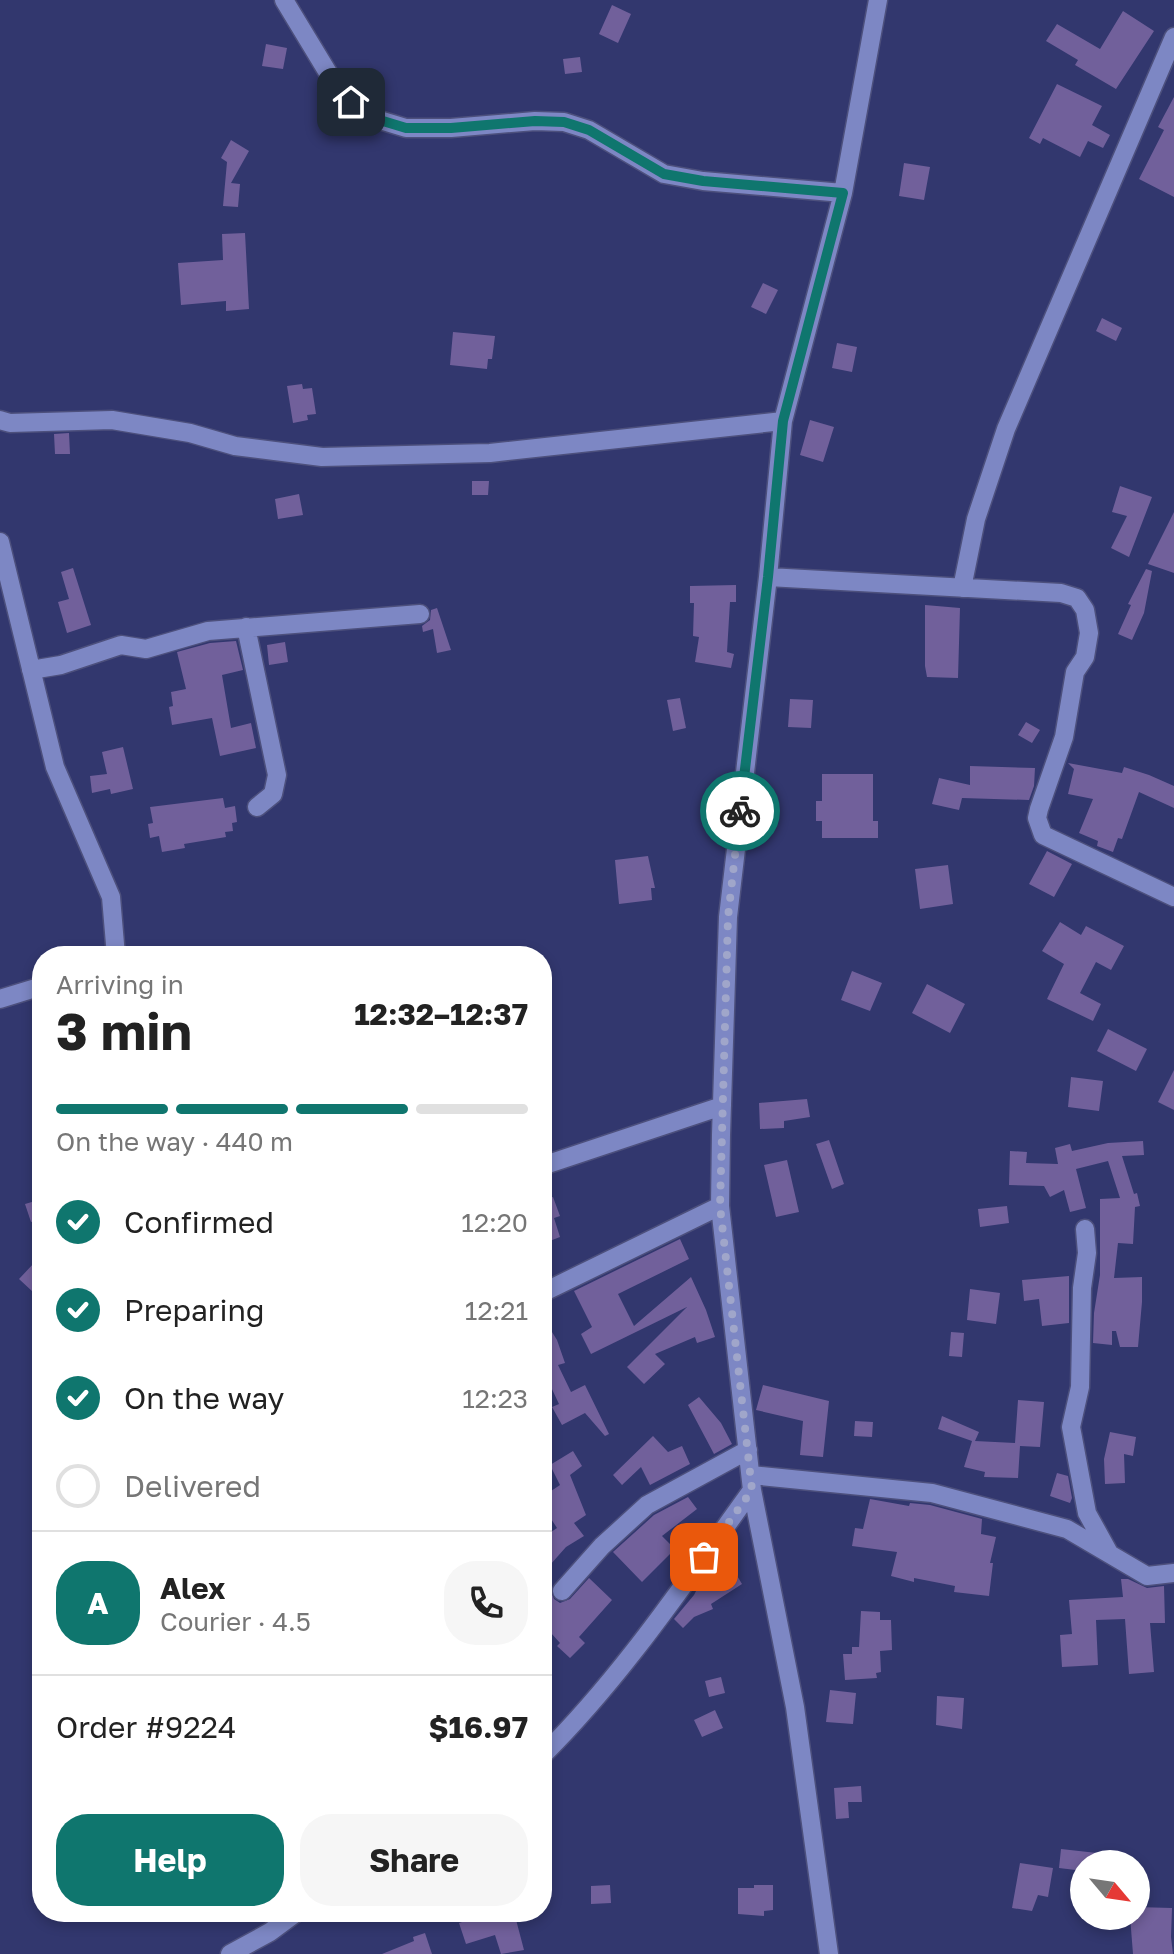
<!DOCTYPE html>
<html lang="en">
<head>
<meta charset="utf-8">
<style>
  body { margin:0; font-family:"Golos Text",sans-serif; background:#f6f6f6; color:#222; height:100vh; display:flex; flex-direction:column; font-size:30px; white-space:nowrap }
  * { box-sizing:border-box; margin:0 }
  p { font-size:26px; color:#767676 }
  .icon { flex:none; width:44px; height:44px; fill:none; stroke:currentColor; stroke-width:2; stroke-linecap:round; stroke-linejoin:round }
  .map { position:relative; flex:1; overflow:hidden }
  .sheet { position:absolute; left:32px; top:946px; width:520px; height:976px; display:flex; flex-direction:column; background:#fff; border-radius:32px; box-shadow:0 4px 12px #0003 }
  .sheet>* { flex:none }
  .needle { width:52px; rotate:119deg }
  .fabs { position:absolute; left:1070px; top:1850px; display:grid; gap:16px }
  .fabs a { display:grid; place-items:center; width:80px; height:80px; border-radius:50%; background:#fff; box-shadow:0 4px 12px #0003; font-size:40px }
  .pin { position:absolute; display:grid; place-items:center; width:68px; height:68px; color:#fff; margin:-34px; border-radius:16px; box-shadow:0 4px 12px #0006 }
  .courier { position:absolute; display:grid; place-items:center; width:80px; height:80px; margin:-40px; border:6px solid #0f766e; border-radius:50%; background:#fff; color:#222; box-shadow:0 2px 10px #0007 }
  .summary em { font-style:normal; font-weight:700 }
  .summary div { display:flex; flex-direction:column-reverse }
  .summary { display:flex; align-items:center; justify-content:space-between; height:136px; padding:0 24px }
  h1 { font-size:52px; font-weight:700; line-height:60px }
  .bar { display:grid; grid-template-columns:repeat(4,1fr); gap:12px 8px; align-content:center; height:96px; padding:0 24px }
  .bar i { height:10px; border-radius:6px; background:#e0e0e0 }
  .bar .on { background:#0f766e }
  .bar p { grid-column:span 4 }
  .line { display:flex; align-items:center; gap:20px; padding:0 24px; border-top:2px solid #e0e0e0 }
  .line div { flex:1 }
  .round { display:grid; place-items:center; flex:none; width:84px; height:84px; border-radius:32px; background:#f6f6f6 }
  ol { padding:0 24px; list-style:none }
  li { display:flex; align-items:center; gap:24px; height:88px }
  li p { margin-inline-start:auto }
  li .icon { padding:8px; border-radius:50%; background:#0f766e; color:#fff; stroke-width:4 }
  li:last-child { color:#767676 }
  li i { width:44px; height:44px; border:4px solid #e0e0e0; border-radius:50% }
  .cta { display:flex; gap:16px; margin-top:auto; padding:16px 24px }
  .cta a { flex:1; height:92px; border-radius:32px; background:#0f766e; color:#fff; font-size:32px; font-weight:700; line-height:92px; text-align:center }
  .cta a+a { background:#f6f6f6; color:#222 }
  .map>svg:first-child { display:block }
</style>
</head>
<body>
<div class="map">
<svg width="1174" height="1954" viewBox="0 0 1174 1954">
  <rect width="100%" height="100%" fill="#32376e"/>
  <!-- building -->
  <path fill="#71609b" d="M612 5 631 14 618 43 599 34Z
    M1123 11 1154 31 1116 89 1075 65 1078 60 1046 41 1057 24 1100 49Z
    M266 44 287 48 283 69 262 66Z
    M580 57 582 72 565 74 563 59Z
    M1057 84 1102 106 1092 125 1110 135 1103 148 1088 141 1080 157 1043 138 1040 144 1029 138Z
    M1174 97V197L1139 179 1164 130 1158 127Z
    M231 140 249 151 231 183 240 184 238 207 223 206 227 162 221 158Z
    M904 163 930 167 924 200 899 196Z
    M245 233 249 309 226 311V301L181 305 178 263 223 260 222 234Z
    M763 283 778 290 766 314 751 307Z
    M1102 318 1122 328 1116 341 1096 331Z
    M453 332 495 336 492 359H488L487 369 450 365Z
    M837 343 857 347 852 372 832 368Z
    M302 384 303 389 312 388 316 414 307 415 308 420 293 423 287 386Z
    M810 420 834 427 823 462 800 455Z
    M69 433 70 454H55L54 434Z
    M472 481H489L488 495H472Z
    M1120 486 1152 497 1129 557 1111 548 1127 516 1112 512Z
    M299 494 303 515 278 519 275 499Z
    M1174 512V573L1148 564Z
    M73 568 91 625 67 633 58 602 69 599 61 572Z
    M1146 569 1152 571 1144 613 1132 640 1118 634 1131 605 1128 604Z
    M736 585V602H730L727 652 734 654 731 668 695 662 699 637 693 636 694 603H690V586Z
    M925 605 960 608 958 678 927 677 925 666Z
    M437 608 451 650 437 653 433 629 423 632 422 626 430 620 431 610Z
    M236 641 243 670 222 675 231 728 251 723 256 748 220 756 212 718 172 725 169 707 173 706 171 692 186 689 177 652 210 643Z
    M285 642 288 662 269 665 267 645Z
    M680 698 686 728 673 731 667 700Z
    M790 699 813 700 811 728 788 727Z
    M1026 722 1040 730 1032 743 1018 735Z
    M123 747 133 789 111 794 110 789 92 793 90 776 107 774 102 752Z
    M1068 763 1122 773 1124 767 1149 775 1174 786V808L1139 792 1122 839 1118 838 1113 852 1097 846 1098 841 1079 833 1093 799 1068 794 1074 769Z
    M970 766 1035 768 1034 786 1029 800 962 798 959 810 932 804 939 778 970 785Z
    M822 774H873V821H878V838H822V821H816V801H822Z
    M223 798 225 808 235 806 237 822 232 823 233 831 225 832 226 837 184 844 185 848 162 852 159 836 150 838 148 824 153 823 150 807Z
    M1047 851 1072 864 1054 897 1029 884Z
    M648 856 655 888H651L652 900 619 904 615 860Z
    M948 865 953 904 920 909 915 869Z
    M1060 922 1081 935 1086 926 1124 946 1111 970 1096 962 1080 993 1101 1004 1093 1021 1047 999 1064 964 1042 951Z
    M852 971 882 983 870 1011 841 1000Z
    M927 984 965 1004 950 1033 912 1013Z
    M1108 1029 1147 1049 1136 1071 1097 1051Z
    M1174 1070V1110L1158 1102Z
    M1071 1077 1103 1081 1099 1111 1068 1107Z
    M807 1099 810 1117 784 1121V1128L760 1129 759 1103Z
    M829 1140 844 1184 832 1189 816 1144Z
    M1143 1141 1144 1155 1122 1156 1134 1194 1137 1193 1140 1206 1135 1207 1133 1244 1118 1243 1114 1278 1142 1277V1302L1138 1347H1120L1116 1331H1112V1345L1093 1343 1094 1313 1100 1275V1199L1120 1198 1108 1161 1076 1169 1086 1208 1070 1212 1064 1190 1050 1197 1044 1186 1009 1185 1010 1151 1027 1152 1026 1163 1058 1164 1055 1148 1070 1144 1072 1151 1108 1143Z
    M787 1160 799 1212 776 1217 764 1165Z
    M542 1192 547 1199 553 1197 560 1216 554 1218 560 1237 542 1244Z
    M42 1199V1219L31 1222 25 1204Z
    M1007 1206 1009 1223 980 1227 978 1209Z
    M680 1239 689 1259 618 1294 634 1326 691 1277 706 1310 715 1337 697 1343 695 1337 655 1354 665 1364 644 1384 627 1367 687 1307 591 1354 581 1334 592 1327 574 1291Z
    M34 1263 42 1270V1282L33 1292 19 1279Z
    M1069 1276V1323L1042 1326 1039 1299 1024 1301 1022 1280Z
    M970 1289 1000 1293 996 1324 967 1320Z
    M542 1316 557 1340 565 1363 558 1365 571 1392 585 1385 609 1434 605 1436 585 1413 562 1425 552 1407 559 1404 542 1368Z
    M951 1332 964 1333 962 1357 949 1356Z
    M763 1385 829 1401 823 1457 800 1455 803 1421 756 1410Z
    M699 1397 721 1423 732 1444 714 1454 688 1405Z
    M1018 1400 1044 1402 1040 1447 1020 1446 1018 1478 984 1477 985 1472 964 1467 972 1441 938 1429 942 1416 979 1432 975 1441 1015 1443Z
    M855 1421 873 1422 872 1437 854 1436Z
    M1110 1432 1136 1437 1133 1456 1124 1454 1125 1483 1105 1484 1104 1459Z
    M653 1436 668 1452 682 1446 690 1464 650 1485 641 1467 622 1485 613 1475Z
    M573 1451 582 1466 570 1475 586 1515 574 1523 584 1536 566 1547 542 1574V1538L557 1528 542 1505V1497L560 1485 550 1465Z
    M1057 1473 1068 1476 1072 1498 1070 1503 1050 1496Z
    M688 1497 697 1509 662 1536 675 1549 642 1582 613 1552 654 1515Z
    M870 1499 909 1506 910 1503 930 1505 982 1519 981 1534 996 1537 990 1563H993L989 1596 954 1592 955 1586 914 1578V1582L891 1576 897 1552 852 1546 855 1528 863 1529Z
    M733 1569 742 1584 711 1604 713 1609 694 1617 683 1628 674 1619 694 1595 700 1583Z
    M589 1578 612 1600 579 1637 585 1643 570 1658 557 1646 560 1643 542 1623V1617L550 1609 542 1601V1580L550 1589 554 1599 560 1603 570 1599Z
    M1121 1579H1128L1147 1588 1164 1586 1165 1623H1150L1154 1672 1129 1674 1125 1619 1096 1620 1098 1665 1062 1667 1060 1635 1072 1634 1069 1600 1123 1597Z
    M861 1611 880 1612V1620H891L892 1650 880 1651 881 1672 876 1673 877 1678 845 1680 843 1654H852V1647H859Z
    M721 1677 725 1693 709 1697 705 1681Z
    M830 1690 856 1693 853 1724 826 1722Z
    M937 1696 964 1698 962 1729 936 1725Z
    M715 1710 723 1728 702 1737 694 1720Z
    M861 1786 862 1802H848L849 1818 836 1819 834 1788Z
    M1061 1849 1115 1855 1114 1864H1084V1871L1059 1868Z
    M1020 1863 1053 1868 1048 1897 1038 1895 1032 1911 1012 1908Z
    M610 1885 611 1903 591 1904V1886Z
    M754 1885H773V1910L764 1911V1916L738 1914V1888H754Z
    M1136 1907 1172 1908 1171 1937 1173 1954H1133L1130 1916H1136Z
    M492 1912H514L524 1950 501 1954 495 1935 466 1944 459 1923Z
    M425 1933 432 1954H382L414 1941 413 1937Z"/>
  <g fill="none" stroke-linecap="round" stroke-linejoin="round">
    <!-- minor casing -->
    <g stroke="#4d507d" stroke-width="21">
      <path id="minor" d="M284 0 333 81 351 102 373 118 406 128H451L535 121 564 122 589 130 664 174 703 181 843 193
        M0 420 10 423 112 420 190 433 235 446 322 457 490 453 783 421
        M0 542 55 767 111 897 116 956
        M768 577 1061 593 1077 598 1085 610 1089 633 1085 657 1075 672 1064 737 1039 809 1037 818 1043 835 1174 897
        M962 588 976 519 1006 429 1174 37
        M246 627 277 775 273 794 257 807
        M31 670 61 665 121 645 146 649 208 631 420 614
        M0 999 42 986
        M542 1166 722 1106
        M1085 1229 1087 1253 1082 1288 1080 1387 1071 1427 1087 1513 1108 1551
        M542 1293 720 1206
        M751 1475 932 1493 1067 1529 1147 1576 1174 1573
        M562 1591 602 1546 647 1505 748 1450
        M542 1756C622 1677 686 1581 752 1490
        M230 1954 270 1932 297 1912
        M829 1954 795 1707 752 1490 720 1206 721 1135 728 917 768 577 783 421 843 193 878 0"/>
    </g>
    <!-- minor -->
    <use href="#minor" stroke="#7d87c4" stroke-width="18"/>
  </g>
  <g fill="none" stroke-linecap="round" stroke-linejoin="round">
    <!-- done -->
    <path stroke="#a0a6ca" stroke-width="8" stroke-dasharray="0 14.4" d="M704 1557 752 1490 720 1206 728 917 740 811"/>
    <!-- route -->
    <path stroke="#0f766e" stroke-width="10" d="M351 102 373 118 406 128H451L535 121 564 122 589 130 664 174 703 181 843 193 783 421 768 577 740 811"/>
  </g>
</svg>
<div class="fabs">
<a><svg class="needle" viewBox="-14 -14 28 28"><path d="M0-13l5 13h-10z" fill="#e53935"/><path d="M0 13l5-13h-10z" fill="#767676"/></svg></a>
</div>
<div class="pin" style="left:704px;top:1557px;background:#ea580c"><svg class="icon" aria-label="bag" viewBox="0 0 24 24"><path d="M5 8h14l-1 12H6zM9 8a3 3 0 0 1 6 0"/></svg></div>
<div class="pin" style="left:351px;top:102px;background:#1f2937"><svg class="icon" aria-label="home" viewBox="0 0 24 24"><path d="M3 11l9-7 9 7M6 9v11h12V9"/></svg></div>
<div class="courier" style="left:740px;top:811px"><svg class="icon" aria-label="bike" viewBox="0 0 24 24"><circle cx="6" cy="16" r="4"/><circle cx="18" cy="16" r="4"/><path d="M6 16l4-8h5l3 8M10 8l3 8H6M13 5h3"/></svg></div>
<section class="sheet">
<div class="summary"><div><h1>3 min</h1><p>Arriving in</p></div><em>12:32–12:37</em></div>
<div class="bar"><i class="on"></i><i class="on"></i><i class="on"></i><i></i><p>On the way · 440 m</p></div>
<ol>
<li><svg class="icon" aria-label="check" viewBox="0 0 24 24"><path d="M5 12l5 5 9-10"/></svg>Confirmed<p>12:20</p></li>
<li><svg class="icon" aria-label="check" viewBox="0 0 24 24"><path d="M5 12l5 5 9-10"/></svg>Preparing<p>12:21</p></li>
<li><svg class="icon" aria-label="check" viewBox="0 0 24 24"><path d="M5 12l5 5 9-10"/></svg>On the way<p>12:23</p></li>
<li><i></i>Delivered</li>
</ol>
<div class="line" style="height:144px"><b class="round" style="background:#0f766e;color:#fff">A</b><div><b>Alex</b><p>Courier · 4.5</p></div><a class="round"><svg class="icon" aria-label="phone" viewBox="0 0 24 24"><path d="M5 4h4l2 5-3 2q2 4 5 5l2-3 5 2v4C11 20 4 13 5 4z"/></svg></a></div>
<div class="line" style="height:104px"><div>Order #9224</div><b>$16.97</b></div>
<div class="cta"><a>Help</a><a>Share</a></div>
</section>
</div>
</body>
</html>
